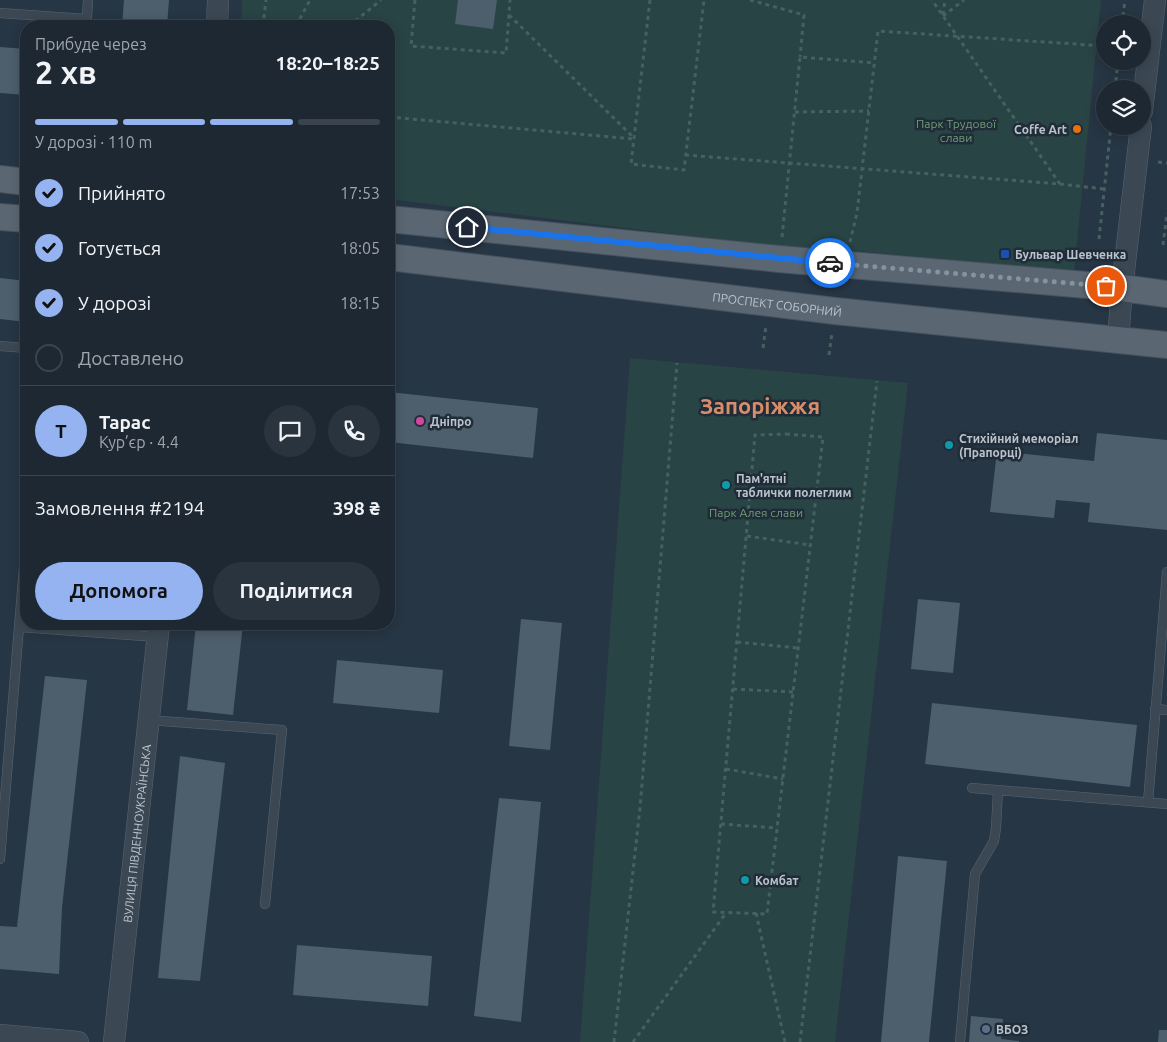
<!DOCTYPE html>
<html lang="uk">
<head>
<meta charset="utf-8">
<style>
  body { margin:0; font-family:Ubuntu,sans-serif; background:#2a343f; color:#f1f3f6; height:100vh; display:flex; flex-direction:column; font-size:19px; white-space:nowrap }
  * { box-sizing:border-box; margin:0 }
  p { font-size:16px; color:#a0a6ac }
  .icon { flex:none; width:28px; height:28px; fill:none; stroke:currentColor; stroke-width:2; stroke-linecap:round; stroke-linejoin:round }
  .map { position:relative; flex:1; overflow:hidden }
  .drawer { position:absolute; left:20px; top:20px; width:375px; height:610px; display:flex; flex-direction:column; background:#1d2833; border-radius:20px; box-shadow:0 2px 12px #0003,0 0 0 1px #3b444e }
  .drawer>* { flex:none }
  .buttons { position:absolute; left:1096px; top:15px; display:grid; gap:10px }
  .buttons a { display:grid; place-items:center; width:55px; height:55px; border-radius:50%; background:#1d2833; box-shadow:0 2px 12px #0003,0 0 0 1px #3b444e; font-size:25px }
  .pin { position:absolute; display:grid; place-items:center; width:42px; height:42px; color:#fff; margin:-21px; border:2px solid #fff; border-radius:50%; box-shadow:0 1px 5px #0007 }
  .courier { position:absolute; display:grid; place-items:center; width:50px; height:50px; margin:-25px; border:4px solid #1a73e8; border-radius:50%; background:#fff; color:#222; box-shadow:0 1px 6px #0007 }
  .headline em { font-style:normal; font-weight:700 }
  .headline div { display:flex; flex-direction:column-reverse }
  .headline { display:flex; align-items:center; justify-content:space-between; height:85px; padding:0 15px }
  h1 { font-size:32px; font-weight:700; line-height:38px }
  .bar { display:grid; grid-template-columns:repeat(4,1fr); gap:8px 5px; align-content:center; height:60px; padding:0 15px }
  .bar i { height:6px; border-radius:4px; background:#3b444e }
  .bar .current { background:#95b2f1 }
  .bar p { grid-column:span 4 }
  .line { display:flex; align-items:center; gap:12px; padding:0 15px; border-top:1px solid #3b444e }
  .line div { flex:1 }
  .round { display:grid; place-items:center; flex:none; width:52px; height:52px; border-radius:26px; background:#2a343f }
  ol { padding:0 15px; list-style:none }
  li { display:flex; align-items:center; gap:15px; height:55px }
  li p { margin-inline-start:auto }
  li .icon { padding:5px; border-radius:50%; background:#95b2f1; color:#111; stroke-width:4 }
  li:last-child { color:#a0a6ac }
  li i { width:28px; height:28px; border:2px solid #3b444e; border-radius:50% }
  .primary-button { display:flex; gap:10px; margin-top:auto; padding:10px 15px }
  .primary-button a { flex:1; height:58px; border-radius:30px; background:#95b2f1; color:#111; font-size:20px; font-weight:700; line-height:58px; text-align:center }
  .primary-button a+a { background:#2a343f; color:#f1f3f6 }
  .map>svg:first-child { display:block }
</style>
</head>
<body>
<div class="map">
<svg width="1167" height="1042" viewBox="0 0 1167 1042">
  <rect width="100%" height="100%" fill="#273644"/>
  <!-- green -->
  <path fill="#294445" d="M242 0H1101L1074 272 848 250 781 247 389 199V26H241Z
    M630 358 908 383 835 1042H580Z"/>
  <!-- building -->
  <path fill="#4d5e6c" d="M124 0H169L167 26H122Z
    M458 0H497L493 29 455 24Z
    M0 47 26 49V95L0 93Z
    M0 278 26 281V322L0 319Z
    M389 392 538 408 533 458 389 442Z
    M1097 433 1167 440V530L1088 522 1090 503 1056 500 1054 518 990 512 997 451 1094 461Z
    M918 599 960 603 953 673 911 669Z
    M521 619 562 623 550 750 509 746Z
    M196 624H243L233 715 187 710Z
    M337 660 443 670 439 713 333 703Z
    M45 676 87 680 62 908 59 974 0 969V926L17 927Z
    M932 703 1137 725 1130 787 925 764Z
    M180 756 225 763 200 981 158 978Z
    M499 798 541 802 521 1022 474 1016Z
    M898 856 947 861 929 1042H881Z
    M297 945 432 956 428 1006 293 995Z
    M971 1016 1003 1019 1001 1039 1019 1041V1042H969Z
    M1159 1030H1167V1042H1158Z"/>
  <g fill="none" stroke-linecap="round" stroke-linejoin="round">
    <!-- service casing -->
    <g stroke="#5a6671" stroke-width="10">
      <path id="service" d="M0 13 87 19 88 0
        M0 346 26 348
        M19 627 26 543
        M1155 709 1167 710
        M148 720 282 730 265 904
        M972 788 1167 804
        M1148 802 1167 572
        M0 859 19 627 157 637
        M960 1042 975 874 994 841 996 828 998 790"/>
    </g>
    <!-- tertiary casing -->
    <g stroke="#5a6671" stroke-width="22">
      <g id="tertiary">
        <path d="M217 26 218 0"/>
        <path d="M1142 111 1155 0"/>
        <path d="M1118 340 1122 288 1141 126"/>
        <path d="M0 1035 78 1042"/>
        <path id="s1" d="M114 1042 159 624"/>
      </g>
    </g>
    <!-- primary casing -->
    <g stroke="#45515d" stroke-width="28">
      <g id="primary">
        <path d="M0 179 26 182"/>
        <path d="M0 217 26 219"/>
        <path d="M389 219 779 259 1122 288 1167 294"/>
        <path id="s2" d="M389 257 835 311 1167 345"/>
      </g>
    </g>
    <!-- path -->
    <path stroke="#476061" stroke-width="3" stroke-dasharray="4 4" stroke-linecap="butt" d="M415 0 411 46 506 53 510 0
      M650 0 631 164 684 170 704 0
      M750 0 804 15 800 57
      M509 15 634 138
      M943 15 945 0
      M943 16 964 0
      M1122 24 1125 0
      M263 26 266 0
      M296 26 310 0
      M349 26 381 0
      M1115 89 1118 61
      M795 112 869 111
      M389 117 634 139
      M685 155 1060 184 932 0
      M1158 162 1167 163
      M1060 184 1104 189
      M782 237 800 57 875 63
      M1099 239 1111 126
      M850 242 857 213 878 31 1105 46
      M1163 245 1167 213
      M763 348 766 326
      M829 355 832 333
      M786 434 823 437 767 914 713 912 755 435Z
      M747 536 810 545
      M737 642 798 648
      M733 689 793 692
      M726 769 783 779
      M721 824 777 828
      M756 913 785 1042
      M614 1042 640 808 677 363
      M633 1042 726 913
      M800 1042 877 381"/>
    <!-- service -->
    <use href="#service" stroke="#3b4853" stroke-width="9"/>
    <!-- tertiary -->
    <use href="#tertiary" stroke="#3b4853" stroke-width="21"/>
    <!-- primary -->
    <use href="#primary" stroke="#5a6773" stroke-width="26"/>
  </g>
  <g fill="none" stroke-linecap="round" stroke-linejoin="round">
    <!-- done -->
    <path stroke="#86929d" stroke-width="5" stroke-dasharray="0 9" d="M830 263 1106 286"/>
    <!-- route -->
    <path stroke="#1a73e8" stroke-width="6" d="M467 227 830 263"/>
  </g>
  <!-- markers -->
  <circle fill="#e8710a" stroke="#202d39" stroke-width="2" cx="1077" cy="129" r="5"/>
  <rect fill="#1a4fb4" stroke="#202d39" stroke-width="2" x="1000" y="249" width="10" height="10" rx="2.5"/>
  <circle fill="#d1479c" stroke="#202d39" stroke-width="2" cx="420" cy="421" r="5"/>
  <g fill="#0f9aa8" stroke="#202d39" stroke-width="2">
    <circle cx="949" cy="445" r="5"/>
    <circle cx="726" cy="485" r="5"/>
    <circle cx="745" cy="880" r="5"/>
  </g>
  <circle fill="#5c6f8a" stroke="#202d39" stroke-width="2" cx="986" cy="1029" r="5"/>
  <g text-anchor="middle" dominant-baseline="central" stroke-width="5" stroke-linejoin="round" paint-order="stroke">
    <!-- park labels -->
    <g font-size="12" fill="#709e75" stroke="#202d39">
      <text x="956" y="123">Парк Трудової<tspan x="956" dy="14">слави</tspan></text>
      <text x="756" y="512">Парк Алея слави</text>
    </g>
    <!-- poi labels -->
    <g font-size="12" font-weight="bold" fill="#b9c3cd" stroke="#202d39" text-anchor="start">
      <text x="1067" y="129" text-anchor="end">Coffe Art</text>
      <text x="1015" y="254">Бульвар Шевченка</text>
      <text x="430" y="421">Дніпро</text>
      <text x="959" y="438">Стихійний меморіал<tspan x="959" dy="14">(Прапорці)</tspan></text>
      <text x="736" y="478">Пам'ятні<tspan x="736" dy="14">таблички полеглим</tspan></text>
      <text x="755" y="880">Комбат</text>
      <text x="996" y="1029">ВБОЗ</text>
    </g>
    <!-- street labels -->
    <g font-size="12" fill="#b9c3cd" stroke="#202d39">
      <text stroke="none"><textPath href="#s2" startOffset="391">ПРОСПЕКТ СОБОРНИЙ</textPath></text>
      <text stroke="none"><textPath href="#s1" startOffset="210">ВУЛИЦЯ ПІВДЕННОУКРАЇНСЬКА</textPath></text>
    </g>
    <!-- town labels -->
    <g font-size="22" font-weight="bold" fill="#d88d69" stroke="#202d39">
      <text x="760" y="405">Запоріжжя</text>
    </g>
  </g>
</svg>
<div class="buttons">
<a><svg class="icon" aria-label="locate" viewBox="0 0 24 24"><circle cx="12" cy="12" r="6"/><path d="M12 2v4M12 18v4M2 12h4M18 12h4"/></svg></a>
<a><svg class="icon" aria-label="layers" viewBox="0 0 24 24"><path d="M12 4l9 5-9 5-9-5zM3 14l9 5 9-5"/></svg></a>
</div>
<div class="pin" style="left:1106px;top:286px;background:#ea580c"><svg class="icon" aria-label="bag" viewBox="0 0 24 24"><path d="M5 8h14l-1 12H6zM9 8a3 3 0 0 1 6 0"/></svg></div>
<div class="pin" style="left:467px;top:227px;background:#1f2937"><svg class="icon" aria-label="home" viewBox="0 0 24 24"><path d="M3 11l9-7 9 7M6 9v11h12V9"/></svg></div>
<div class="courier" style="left:830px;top:263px"><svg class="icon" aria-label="car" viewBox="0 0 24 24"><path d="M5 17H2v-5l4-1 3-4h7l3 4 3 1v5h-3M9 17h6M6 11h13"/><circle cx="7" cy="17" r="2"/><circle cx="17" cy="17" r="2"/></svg></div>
<section class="drawer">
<div class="headline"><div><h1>2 хв</h1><p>Прибуде через</p></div><em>18:20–18:25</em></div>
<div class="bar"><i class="current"></i><i class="current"></i><i class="current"></i><i></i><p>У дорозі · 110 m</p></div>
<ol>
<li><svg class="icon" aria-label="check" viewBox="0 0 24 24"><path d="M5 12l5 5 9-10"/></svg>Прийнято<p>17:53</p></li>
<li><svg class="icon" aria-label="check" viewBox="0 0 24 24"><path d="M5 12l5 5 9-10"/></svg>Готується<p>18:05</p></li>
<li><svg class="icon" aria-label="check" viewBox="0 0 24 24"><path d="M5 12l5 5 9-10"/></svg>У дорозі<p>18:15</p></li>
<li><i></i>Доставлено</li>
</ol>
<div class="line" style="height:90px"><b class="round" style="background:#95b2f1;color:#111">Т</b><div><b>Тарас</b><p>Кур’єр · 4.4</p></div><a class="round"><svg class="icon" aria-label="chat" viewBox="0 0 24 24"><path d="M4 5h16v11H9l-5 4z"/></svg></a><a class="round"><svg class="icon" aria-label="phone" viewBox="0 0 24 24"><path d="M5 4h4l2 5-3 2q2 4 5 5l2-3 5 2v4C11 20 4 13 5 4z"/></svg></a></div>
<div class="line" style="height:65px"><div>Замовлення #2194</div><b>398 ₴</b></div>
<div class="primary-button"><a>Допомога</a><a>Поділитися</a></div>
</section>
</div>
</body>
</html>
